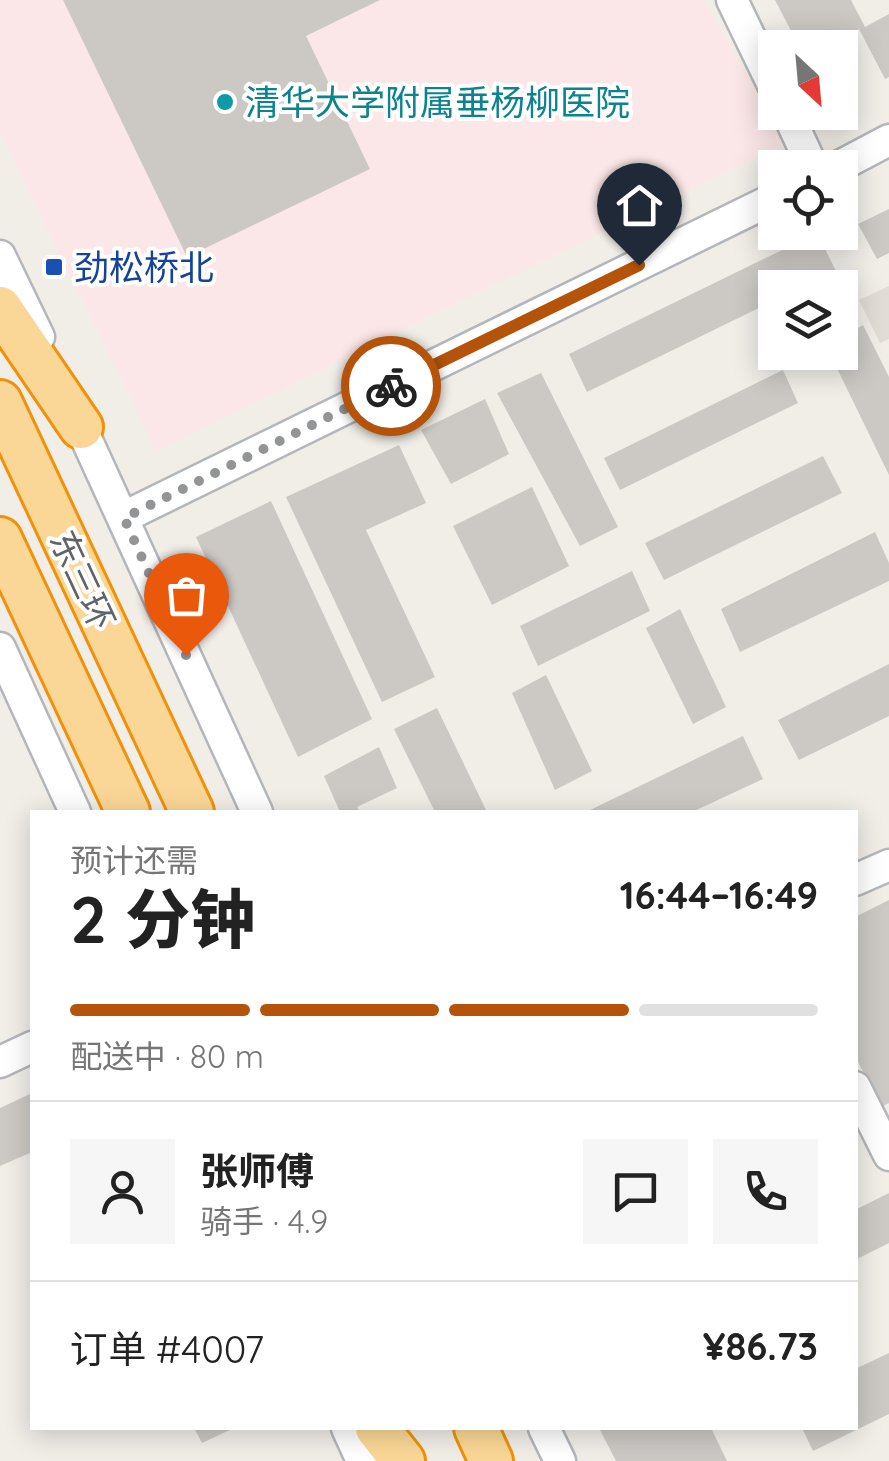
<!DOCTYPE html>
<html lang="zh">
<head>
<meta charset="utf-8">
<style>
  body { margin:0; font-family:Quicksand,"Noto Sans SC",sans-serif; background:#f6f6f6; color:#222; height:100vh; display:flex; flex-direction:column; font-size:38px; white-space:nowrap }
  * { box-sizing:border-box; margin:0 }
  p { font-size:32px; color:#767676 }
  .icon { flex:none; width:55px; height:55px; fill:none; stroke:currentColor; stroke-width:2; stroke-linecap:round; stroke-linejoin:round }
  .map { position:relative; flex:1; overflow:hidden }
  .sheet { position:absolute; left:30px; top:810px; width:828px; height:620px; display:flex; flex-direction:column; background:#fff; border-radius:0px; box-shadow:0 5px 25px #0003 }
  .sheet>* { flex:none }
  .needle { width:65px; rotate:154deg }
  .buttons { position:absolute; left:758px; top:30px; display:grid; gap:20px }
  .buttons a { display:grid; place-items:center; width:100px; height:100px; border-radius:0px; background:#fff; box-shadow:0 5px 25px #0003; font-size:50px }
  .pin { position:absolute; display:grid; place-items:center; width:85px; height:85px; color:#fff; margin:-102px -42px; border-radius:50% 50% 50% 0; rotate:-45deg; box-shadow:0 0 10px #0007 }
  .pin .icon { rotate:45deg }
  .courier { position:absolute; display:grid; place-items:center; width:100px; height:100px; margin:-50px; border:8px solid #b45309; border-radius:50%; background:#fff; color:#222; box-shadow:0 2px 12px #0007 }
  .summary em { font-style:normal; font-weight:800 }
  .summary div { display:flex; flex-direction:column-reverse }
  .summary { display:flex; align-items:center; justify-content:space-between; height:170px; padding:0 40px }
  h1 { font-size:65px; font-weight:800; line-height:75px }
  .bar { display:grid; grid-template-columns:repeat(4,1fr); gap:15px 10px; align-content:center; height:120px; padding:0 40px }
  .bar i { height:12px; border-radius:8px; background:#e0e0e0 }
  .bar .active { background:#b45309 }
  .bar p { grid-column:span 4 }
  .line { display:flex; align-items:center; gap:25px; padding:0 40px; border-top:2px solid #e0e0e0 }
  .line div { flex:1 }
  .round { display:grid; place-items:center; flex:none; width:105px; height:105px; border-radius:0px; background:#f6f6f6 }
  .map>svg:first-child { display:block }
</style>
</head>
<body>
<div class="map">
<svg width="889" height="1461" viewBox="0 0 889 1461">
  <rect width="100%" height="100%" fill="#f1eee8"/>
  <!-- education -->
  <path fill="#e1ddd6" d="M889 286V339L880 343 859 300Z"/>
  <!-- medical -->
  <path fill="#fbe7e7" d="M0 0H703L788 141 156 451 0 133Z"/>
  <!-- building -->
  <path fill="#ccc9c5" d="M63 0H380L306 36 370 169 187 257Z
    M775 0H851L865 27 889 14V77L885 79 859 29 824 48H800Z
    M889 209V253L877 259 858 224Z
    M817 233 836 271 801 288H775V300L587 392 569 354Z
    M863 325 889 377V475L829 352H840V338Z
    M783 370 798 403 620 490 604 458Z
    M541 373 618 527 580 546 497 393Z
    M485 399 509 454 451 484 421 430Z
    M399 445 426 503 366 530 435 677 382 702 286 497Z
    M823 456 842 493 664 580 645 543Z
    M532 487 569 566 492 605 453 526Z
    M271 501 372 719 298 757 196 537Z
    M875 532 889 563V581L740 652 721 609Z
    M632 571 650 611 538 666 520 626Z
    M680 609 726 707 693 724 646 628Z
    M889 664V716L799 760 778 720Z
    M546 675 592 771 555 790 512 693Z
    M437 708 487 812H435L394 729Z
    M743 736 763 779 692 812H586Z
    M379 747 397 788 357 807 360 812H340L324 776Z
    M889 900V1103L881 1107 855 1056V917Z
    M32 1093V1152L0 1166V1108Z
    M889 1193V1243L855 1260V1210Z
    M889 1353V1414L813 1451 802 1428H855V1369Z
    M194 1428H234L202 1443Z
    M599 1428H711L727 1461H616Z"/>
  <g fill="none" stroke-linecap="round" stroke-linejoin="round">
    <!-- minor casing -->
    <g stroke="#b3b6ba" stroke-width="35">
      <path id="minor" d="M732 0 775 89
        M787 112 813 168
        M836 168 889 140
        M0 256 39 337
        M73 410 257 812
        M124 517 775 198
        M0 648 75 812
        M855 880 889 865
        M0 1062 32 1047
        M855 1087 889 1155
        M347 1428 362 1461
        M544 1428 560 1461"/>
    </g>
    <!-- highway casing -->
    <g stroke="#f29107" stroke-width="48">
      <path id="highway" d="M0 308 81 427
        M0 402 192 812
        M0 539 128 812
        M377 1428 403 1461
        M476 1428 491 1461"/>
    </g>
    <!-- minor -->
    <use href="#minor" stroke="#fff" stroke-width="30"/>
    <!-- highway -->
    <use href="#highway" stroke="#fad796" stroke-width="42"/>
  </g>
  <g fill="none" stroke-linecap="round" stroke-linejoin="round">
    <!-- done -->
    <path stroke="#929495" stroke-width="10" stroke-dasharray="0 18" d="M186 655 124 518 391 386"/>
    <!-- route -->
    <path stroke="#b45309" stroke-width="12" d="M391 386 639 265"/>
  </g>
  <!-- markers -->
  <circle fill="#0f9aa8" stroke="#fff" stroke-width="4" cx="225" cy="102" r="10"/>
  <rect fill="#1a4fb4" stroke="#fff" stroke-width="4" x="44" y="257" width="20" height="20" rx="5"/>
  <g text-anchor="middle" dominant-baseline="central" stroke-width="8" stroke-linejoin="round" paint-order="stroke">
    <!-- culture labels -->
    <g font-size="35" fill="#0d838f" stroke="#fff" text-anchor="start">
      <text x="245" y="102">清华大学附属垂杨柳医院</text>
    </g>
    <!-- transit labels -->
    <g font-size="35" fill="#164399" stroke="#fff" text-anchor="start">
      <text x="74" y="267">劲松桥北</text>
    </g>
    <!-- street labels -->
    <g font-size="35" fill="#5f6468" stroke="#fff">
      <text transform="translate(83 580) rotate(65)">东三环</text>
    </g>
  </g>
</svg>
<div class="buttons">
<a><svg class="needle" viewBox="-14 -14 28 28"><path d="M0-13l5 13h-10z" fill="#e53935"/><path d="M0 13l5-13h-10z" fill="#767676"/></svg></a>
<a><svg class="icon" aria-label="locate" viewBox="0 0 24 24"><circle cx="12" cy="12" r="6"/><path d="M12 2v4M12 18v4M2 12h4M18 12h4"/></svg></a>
<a><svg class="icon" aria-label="layers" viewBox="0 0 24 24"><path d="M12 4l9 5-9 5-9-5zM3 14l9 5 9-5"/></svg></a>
</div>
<div class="pin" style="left:186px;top:655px;background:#ea580c"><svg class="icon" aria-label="bag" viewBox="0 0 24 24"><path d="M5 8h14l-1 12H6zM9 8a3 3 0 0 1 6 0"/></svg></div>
<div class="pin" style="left:639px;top:265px;background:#1f2937"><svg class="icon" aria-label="home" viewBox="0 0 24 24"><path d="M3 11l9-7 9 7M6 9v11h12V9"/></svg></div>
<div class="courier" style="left:391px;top:386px"><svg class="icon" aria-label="bike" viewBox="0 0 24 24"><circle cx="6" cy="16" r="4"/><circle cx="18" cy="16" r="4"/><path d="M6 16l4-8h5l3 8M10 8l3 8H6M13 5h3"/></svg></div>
<section class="sheet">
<div class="summary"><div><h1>2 分钟</h1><p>预计还需</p></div><em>16:44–16:49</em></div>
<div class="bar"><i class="active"></i><i class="active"></i><i class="active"></i><i></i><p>配送中 · 80 m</p></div>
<div class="line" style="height:180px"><a class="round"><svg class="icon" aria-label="person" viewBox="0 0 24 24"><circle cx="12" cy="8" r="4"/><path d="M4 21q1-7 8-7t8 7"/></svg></a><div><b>张师傅</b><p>骑手 · 4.9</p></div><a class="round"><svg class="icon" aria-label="chat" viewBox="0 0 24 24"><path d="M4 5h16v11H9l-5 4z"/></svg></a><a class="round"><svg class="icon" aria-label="phone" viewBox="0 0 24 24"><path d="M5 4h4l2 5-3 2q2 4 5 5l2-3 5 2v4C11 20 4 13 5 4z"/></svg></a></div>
<div class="line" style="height:130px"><div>订单 #4007</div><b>¥86.73</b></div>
</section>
</div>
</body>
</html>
